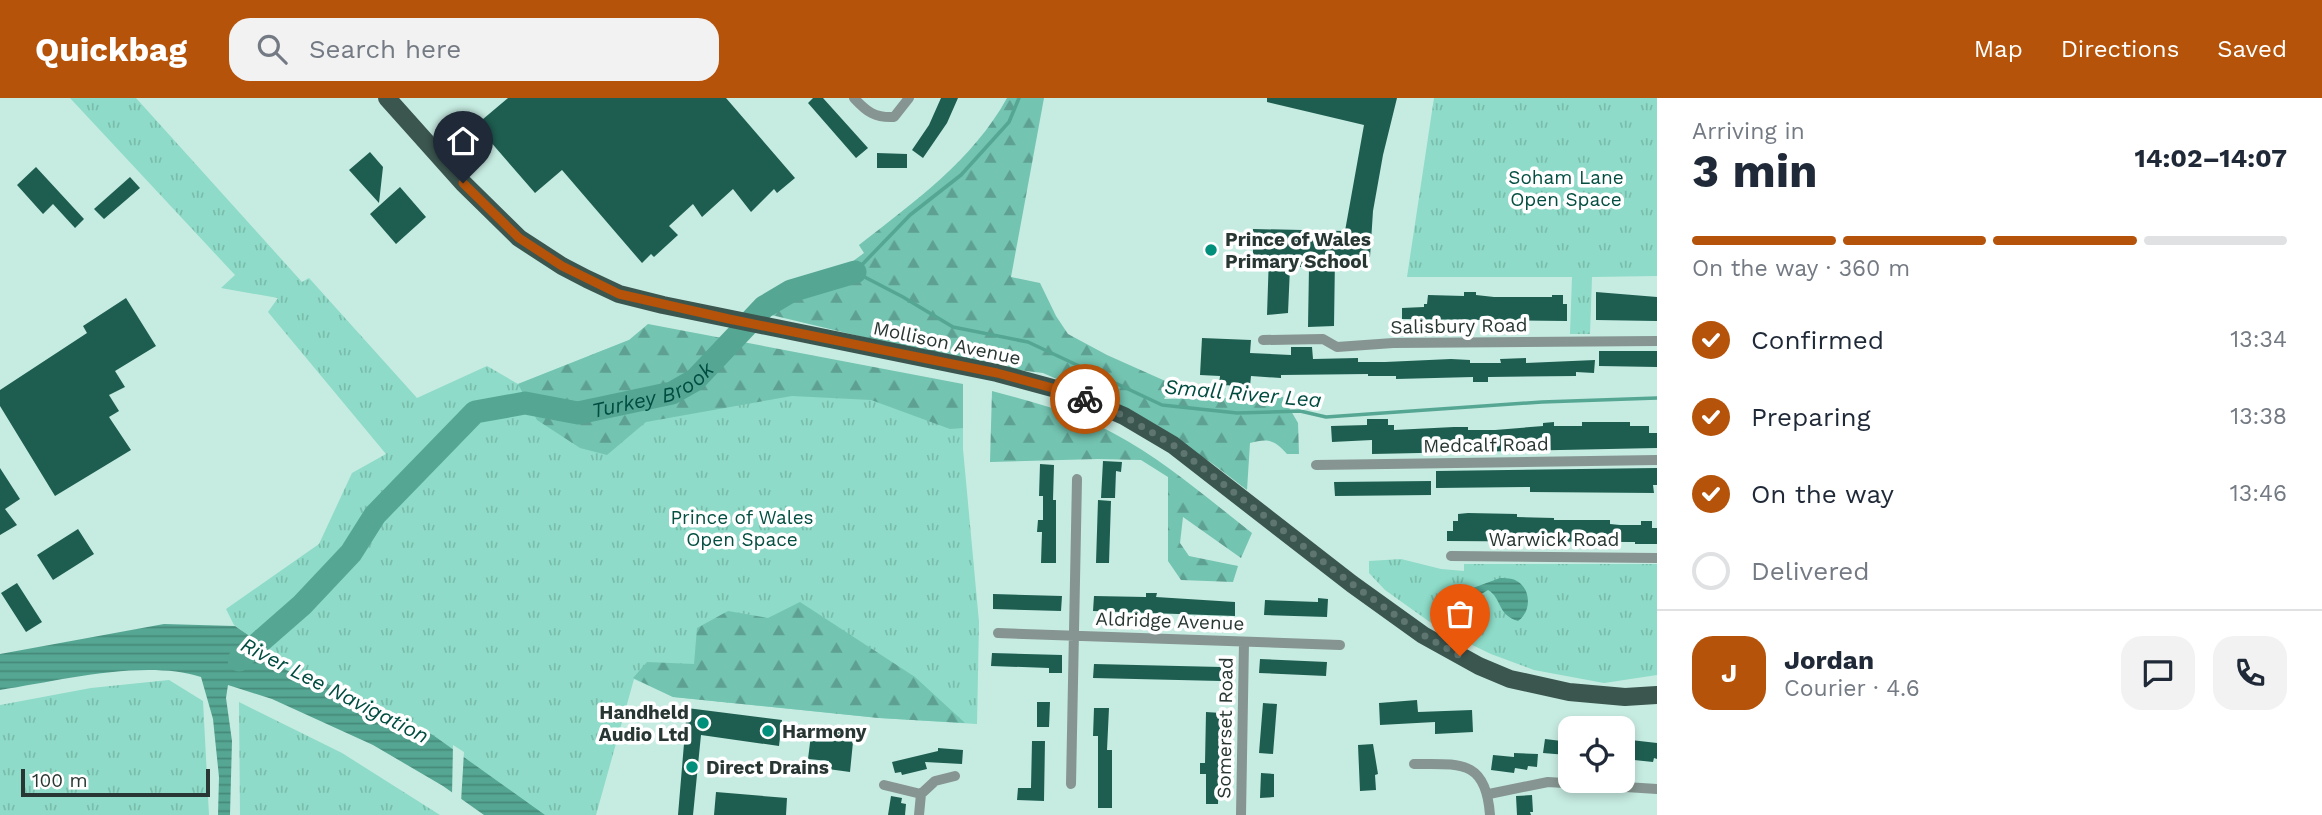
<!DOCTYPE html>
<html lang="en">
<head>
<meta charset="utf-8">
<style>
  body { margin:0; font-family:"Work Sans",sans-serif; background:#f2f2f3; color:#1f2937; height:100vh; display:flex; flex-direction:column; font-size:26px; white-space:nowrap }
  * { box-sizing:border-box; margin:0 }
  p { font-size:23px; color:#747a83 }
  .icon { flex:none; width:38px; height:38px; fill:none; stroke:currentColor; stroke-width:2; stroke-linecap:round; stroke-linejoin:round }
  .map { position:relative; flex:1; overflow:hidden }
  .drawer { display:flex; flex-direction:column; background:#fff; width:665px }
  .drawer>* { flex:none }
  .fabs { position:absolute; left:1558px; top:618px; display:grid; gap:14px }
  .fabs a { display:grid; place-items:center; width:77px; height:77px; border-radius:14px; background:#fff; box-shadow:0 4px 10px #0003; font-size:35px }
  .scale { position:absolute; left:21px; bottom:18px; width:189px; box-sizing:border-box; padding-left:7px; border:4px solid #283733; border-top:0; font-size:19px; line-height:24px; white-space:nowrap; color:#283733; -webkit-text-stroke:5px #fff; paint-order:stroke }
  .pin { position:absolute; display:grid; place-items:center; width:60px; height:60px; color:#fff; margin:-72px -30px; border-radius:50% 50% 50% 0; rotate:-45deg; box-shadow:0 0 7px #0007 }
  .pin .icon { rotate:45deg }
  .courier { position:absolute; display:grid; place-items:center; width:70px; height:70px; margin:-35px; border:5px solid #b45309; border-radius:50%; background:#fff; color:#222; box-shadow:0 2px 9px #0007 }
  .overview em { font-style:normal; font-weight:700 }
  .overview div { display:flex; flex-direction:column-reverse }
  .overview { display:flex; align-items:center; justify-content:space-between; height:119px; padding:0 35px }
  h1 { font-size:46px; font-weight:700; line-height:52px }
  .bar { display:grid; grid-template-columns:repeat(4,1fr); gap:10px 7px; align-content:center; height:84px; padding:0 35px }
  .bar i { height:9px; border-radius:5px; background:#e0e1e3 }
  .bar .selected { background:#b45309 }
  .bar p { grid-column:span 4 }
  .line { display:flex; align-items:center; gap:18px; padding:0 35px; border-top:2px solid #e0e1e3 }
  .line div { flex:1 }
  .round { display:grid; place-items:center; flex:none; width:74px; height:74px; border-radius:21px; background:#f2f2f3 }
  ol { padding:0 35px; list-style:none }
  li { display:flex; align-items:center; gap:21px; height:77px }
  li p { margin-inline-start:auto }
  li .icon { padding:7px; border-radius:50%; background:#b45309; color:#fff; stroke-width:4 }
  li:last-child { color:#747a83 }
  li i { width:38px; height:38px; border:4px solid #e0e1e3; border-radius:50% }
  header { display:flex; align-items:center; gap:42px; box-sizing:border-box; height:98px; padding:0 35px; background:#b45309; color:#fff }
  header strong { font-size:33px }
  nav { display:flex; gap:38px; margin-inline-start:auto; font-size:24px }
  .search { width:490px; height:63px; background:#f2f2f3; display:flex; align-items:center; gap:18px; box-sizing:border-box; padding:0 24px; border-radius:21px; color:#747a83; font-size:26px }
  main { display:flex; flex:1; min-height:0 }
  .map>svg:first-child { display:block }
</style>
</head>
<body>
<header>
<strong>Quickbag</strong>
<div class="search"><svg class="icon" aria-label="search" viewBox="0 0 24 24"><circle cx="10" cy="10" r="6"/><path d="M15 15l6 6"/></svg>Search here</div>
<nav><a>Map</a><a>Directions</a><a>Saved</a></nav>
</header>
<main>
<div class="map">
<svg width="1657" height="717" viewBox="0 0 1657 717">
  <defs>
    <pattern id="grass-tufts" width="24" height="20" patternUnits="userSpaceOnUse" patternTransform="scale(1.75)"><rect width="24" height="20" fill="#8ddbc8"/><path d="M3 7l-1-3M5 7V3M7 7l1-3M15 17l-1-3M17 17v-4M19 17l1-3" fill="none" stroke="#7abdac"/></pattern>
    <pattern id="forest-firs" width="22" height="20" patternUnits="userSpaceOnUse" patternTransform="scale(1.75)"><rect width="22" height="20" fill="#73c4b1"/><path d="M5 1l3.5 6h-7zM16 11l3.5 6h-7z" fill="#5ea091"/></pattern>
    <pattern id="water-rules" width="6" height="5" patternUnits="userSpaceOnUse" patternTransform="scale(1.75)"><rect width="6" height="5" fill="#55a794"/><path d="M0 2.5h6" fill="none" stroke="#468979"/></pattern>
  </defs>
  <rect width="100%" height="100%" fill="#c6ebe1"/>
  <!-- grass -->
  <path fill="url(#grass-tufts)" d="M70 0H136L302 184 309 180 417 300 487 268 518 286 629 242 963 293V351L979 524 977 626 879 620 673 599 634 581 596 717H544L433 637 351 594 286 572 273 554 234 527 226 511 319 446 352 375 386 356 268 214 278 200 221 190 235 177Z
    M1434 0H1657V178L1592 179 1590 236H1570L1572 179H1407Z
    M1401 461 1441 471 1464 473V466H1657V577L1604 585 1534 572 1491 556 1441 532 1385 492 1369 475V463Z
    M169 582 203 603 209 717H0V607L91 590Z
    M239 604 342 655 440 717H240Z"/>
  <!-- forest -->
  <path fill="url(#forest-firs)" d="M1007 0H1044L1011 179 1040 185 1056 218 1068 236 1107 257 1172 286 1164 301 1283 299 1298 325 1299 356H1287C1275 342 1268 340 1250 345L1247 392 1213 366 1150 326 1112 305 1043 275 1010 271 992 253 984 268 750 212 765 199 789 187 841 172 864 155 859 147C914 104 973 62 1007 0Z
    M648 226 963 286V330L950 331 871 302 792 298 646 324 607 357 580 350 537 322 518 286 629 242Z
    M992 293C1033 304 1077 315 1113 335 1164 362 1207 400 1252 435L1241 460 1183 419 1180 445 1189 458 1238 468 1233 484 1181 482 1168 463V379L1141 362 1098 361 990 364Z
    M800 504 915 579 965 625 879 620 673 599 633 580 647 564 694 566 697 530 728 513 768 520Z"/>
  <!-- water -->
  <path fill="url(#water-rules)" d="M1500 480C1504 480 1508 480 1512 481 1531 486 1533 513 1518 523 1497 517 1502 500 1488 492L1470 503 1462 504 1458 499 1462 494Z
    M164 526 235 528 273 554 286 572 351 594 433 637 545 717H484L443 688 373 647 272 601 228 587 226 600 232 643 230 717H218L219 679 213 621 201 579C143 561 60 583 0 592V556Z"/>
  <!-- pier -->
  <path fill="#c6ebe1" d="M453 647 464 654 461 704 452 698Z"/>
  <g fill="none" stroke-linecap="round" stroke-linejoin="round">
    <!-- stream -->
    <path stroke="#55a794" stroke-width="3.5" d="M1019 0 1009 24 961 77 910 117 855 174 903 199 953 229 1028 244 1162 307 1237 315 1300 313 1326 319 1542 304 1657 300"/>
    <!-- river -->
    <path stroke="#55a794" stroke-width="23" id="s1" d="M239 562 302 507 351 455 375 417 475 314 525 305 578 315 672 295 695 282 764 209 791 193 855 174"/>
  </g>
  <!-- building -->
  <path fill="#1e5e51" d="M508 0H726L795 80 777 95 774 91 751 114 733 91 702 119 693 106 669 128 678 137 654 159 651 156 642 165 562 72 535 95 476 27Z
    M813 0H823L868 50 856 60 808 5Z
    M941 0H958L947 25 923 60 912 52 929 27Z
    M1267 0H1397L1383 57 1373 113 1370 159H1335L1334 228 1308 229 1309 169H1290L1288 215 1267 217 1269 157H1253V131L1345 133 1364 27 1267 4Z
    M370 54 383 69 379 105 349 72Z
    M877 55 907 56V70H877Z
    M36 69 84 121 75 130 53 106 43 116 17 87Z
    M130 79 140 90 104 121 94 111Z
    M400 89 426 119 396 146 370 116Z
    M1464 194H1476V197L1494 199H1552V197H1563V206H1567V223L1402 221V210L1424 209V206H1427L1428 197 1464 198Z
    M1596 194 1657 199V223L1596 222Z
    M126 200 156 248 115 273 125 289 109 297 119 313 109 319 131 352 55 398 0 308V292L87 235 83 228Z
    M1202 240 1251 242 1250 255 1291 257V249H1312L1313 261 1358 260V264H1385L1451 261 1470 262V265H1501L1500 261 1526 260V265L1595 262 1594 275 1576 274V278L1488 279V284H1473V279L1396 281V278H1368V276L1281 277V280L1251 278 1250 288 1219 287 1220 278 1200 277Z
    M1599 253H1657V269L1599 268Z
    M1367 321H1388V327H1394V332L1454 329H1468V332H1495L1543 328V325L1554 324V328H1582V324H1630V328H1649V335H1657V350L1372 356V342L1332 344 1331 328 1367 327Z
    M1103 363 1122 364 1121 374 1116 373 1115 400H1101Z
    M1040 366 1054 367 1053 402H1056V465H1041L1042 434H1037L1038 422H1043V398H1039Z
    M0 370 20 401 5 411 17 427 0 437Z
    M1657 370V387H1653L1654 395 1530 394V389L1436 390V373Z
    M1431 383V397L1335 398 1334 384Z
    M1098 402 1111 403 1109 465H1096Z
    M1468 415 1517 416V419L1554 420V422H1610V426L1620 427H1641V423H1652V430H1657V446H1635V444L1447 443V433H1453V423H1458V416Z
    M78 431 94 456 53 482 37 457Z
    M17 485 42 524 26 534 1 495Z
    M1146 495H1157L1156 499 1235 504V518L1093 513 1094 498 1146 499Z
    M993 496 1062 498 1061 513 993 511Z
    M1318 500 1328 501 1327 519 1264 517 1265 502 1318 504Z
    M992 555 1062 557V575H1049V570L991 568Z
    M1260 561 1327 564 1326 578 1259 575Z
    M1094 566 1221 569V583L1093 580Z
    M1417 602 1418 614 1472 612 1473 634 1435 636V624L1380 627 1379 605Z
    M1037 604H1050L1049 629H1037Z
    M1263 605 1277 606 1273 656 1259 655Z
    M687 610 782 622 779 648 701 637 693 717H678Z
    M1094 610H1109L1107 652H1112V710H1098V638H1093Z
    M1206 614 1221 615 1218 706H1206V676H1200V665H1205Z
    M812 629 854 634 850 674 828 671 829 663 808 661Z
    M1545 641 1570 644V654H1567V657L1543 655Z
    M1622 641 1657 645V661L1654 660 1653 664 1634 662 1635 658 1622 657Z
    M1032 643H1045L1044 703 1017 702 1018 690H1031Z
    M1373 646 1378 676 1375 677 1376 692 1360 693 1358 647Z
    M938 650 963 652 962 666 925 664 927 671 902 677 901 674 895 675 892 664 938 653Z
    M1514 655 1538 656 1537 669 1528 668 1527 672 1515 670 1514 675 1491 672 1493 657 1514 659Z
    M1261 675 1274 676V699L1260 700Z
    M716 694 787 700 786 717H714Z
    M1532 697 1533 714H1530L1531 717H1517L1516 698Z
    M891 698 902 700 901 705 906 706 905 717H888Z"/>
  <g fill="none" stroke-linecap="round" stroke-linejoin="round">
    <!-- minor -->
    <path stroke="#869591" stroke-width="10" d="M854 0C867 14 875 20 894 19L909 0
      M1263 242 1323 241 1337 249 1393 245 1657 243
      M1316 367 1657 362
      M1451 458 1657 460
      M998 535 1340 547
      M1414 666C1460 666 1486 661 1490 717
      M1071 686 1077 381
      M884 687 921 696 935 683 955 678
      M1489 696 1548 684 1657 691
      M919 717 921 696
      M1241 717 1244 544"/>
    <!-- primary -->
    <path stroke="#3b564f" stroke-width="18" d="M387 0 463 85 519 140 562 168 587 181 619 196 663 207 997 275 1071 295 1124 318 1173 347 1352 486 1423 537 1479 568 1510 581 1569 594 1625 599 1657 597"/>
  </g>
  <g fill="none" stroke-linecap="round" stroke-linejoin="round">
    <!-- done -->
    <path stroke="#5f7670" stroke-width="7" stroke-dasharray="0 12.6" d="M1085 301 1124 318 1173 347 1352 486 1423 537 1460 558"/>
    <!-- route -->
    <path stroke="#b45309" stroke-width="9" d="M463 85 519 140 562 168 619 196 729 221 997 275 1071 295 1085 301"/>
  </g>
  <!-- markers -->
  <g fill="#008f7a" stroke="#fff" stroke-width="2.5">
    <circle cx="1211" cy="152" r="7"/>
    <circle cx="703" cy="625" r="7"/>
    <circle cx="768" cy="633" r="7"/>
    <circle cx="692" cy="669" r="7"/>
  </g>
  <g text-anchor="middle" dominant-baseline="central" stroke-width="7" stroke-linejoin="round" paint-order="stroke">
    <!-- park labels -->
    <g font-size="19" fill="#044f42" stroke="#fff">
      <text x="1566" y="79">Soham Lane<tspan x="1566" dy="22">Open Space</tspan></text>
      <text x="742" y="419">Prince of Wales<tspan x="742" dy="22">Open Space</tspan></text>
    </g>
    <!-- poi labels -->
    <g font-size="19" font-weight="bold" fill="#283733" stroke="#fff" text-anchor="start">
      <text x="1225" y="141">Prince of Wales<tspan x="1225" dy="22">Primary School</tspan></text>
      <text x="689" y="614" text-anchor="end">Handheld<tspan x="689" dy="22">Audio Ltd</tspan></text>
      <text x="782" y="633">Harmony</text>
      <text x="706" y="669">Direct Drains</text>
    </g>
    <!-- street labels -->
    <g font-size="19" fill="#283733" stroke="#fff">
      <text transform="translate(1459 228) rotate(-1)">Salisbury Road</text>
      <text transform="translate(947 245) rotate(12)">Mollison Avenue</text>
      <text transform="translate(1486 347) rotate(-1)">Medcalf Road</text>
      <text x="1554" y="441">Warwick Road</text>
      <text transform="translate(1170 523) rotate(2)">Aldridge Avenue</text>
      <text transform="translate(1225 630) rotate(-89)">Somerset Road</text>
    </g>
    <!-- water labels -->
    <g font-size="21" font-style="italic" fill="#004c40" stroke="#fff">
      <text stroke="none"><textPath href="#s1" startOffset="527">Turkey Brook</textPath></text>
      <text transform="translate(1243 295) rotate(5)">Small River Lea</text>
      <text transform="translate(335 592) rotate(27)">River Lee Navigation</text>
    </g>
  </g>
</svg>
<div class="fabs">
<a><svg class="icon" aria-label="locate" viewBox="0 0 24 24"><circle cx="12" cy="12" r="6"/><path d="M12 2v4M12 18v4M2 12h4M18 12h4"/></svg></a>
</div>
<div class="scale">100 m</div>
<div class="pin" style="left:1460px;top:558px;background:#ea580c"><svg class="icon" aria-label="bag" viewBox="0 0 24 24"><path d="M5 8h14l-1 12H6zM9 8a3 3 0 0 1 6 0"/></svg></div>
<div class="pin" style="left:463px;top:85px;background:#1f2937"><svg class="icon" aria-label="home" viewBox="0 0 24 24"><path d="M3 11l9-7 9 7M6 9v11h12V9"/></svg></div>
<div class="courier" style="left:1085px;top:301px"><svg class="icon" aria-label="bike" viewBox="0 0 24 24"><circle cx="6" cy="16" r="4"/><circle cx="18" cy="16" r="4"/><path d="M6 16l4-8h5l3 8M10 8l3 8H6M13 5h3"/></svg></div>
</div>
<section class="drawer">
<div class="overview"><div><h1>3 min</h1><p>Arriving in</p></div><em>14:02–14:07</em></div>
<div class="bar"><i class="selected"></i><i class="selected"></i><i class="selected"></i><i></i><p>On the way · 360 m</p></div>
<ol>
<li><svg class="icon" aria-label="check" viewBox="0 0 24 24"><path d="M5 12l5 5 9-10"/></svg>Confirmed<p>13:34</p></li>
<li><svg class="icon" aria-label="check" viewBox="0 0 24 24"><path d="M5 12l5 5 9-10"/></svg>Preparing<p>13:38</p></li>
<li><svg class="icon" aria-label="check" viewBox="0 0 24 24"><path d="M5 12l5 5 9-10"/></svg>On the way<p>13:46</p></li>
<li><i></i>Delivered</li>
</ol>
<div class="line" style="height:126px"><b class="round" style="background:#b45309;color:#fff">J</b><div><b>Jordan</b><p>Courier · 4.6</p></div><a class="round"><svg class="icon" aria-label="chat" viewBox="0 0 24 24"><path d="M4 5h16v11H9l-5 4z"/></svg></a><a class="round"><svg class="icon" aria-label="phone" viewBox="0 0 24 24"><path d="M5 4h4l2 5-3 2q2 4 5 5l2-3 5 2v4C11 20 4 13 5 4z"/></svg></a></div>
</section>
</main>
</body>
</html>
